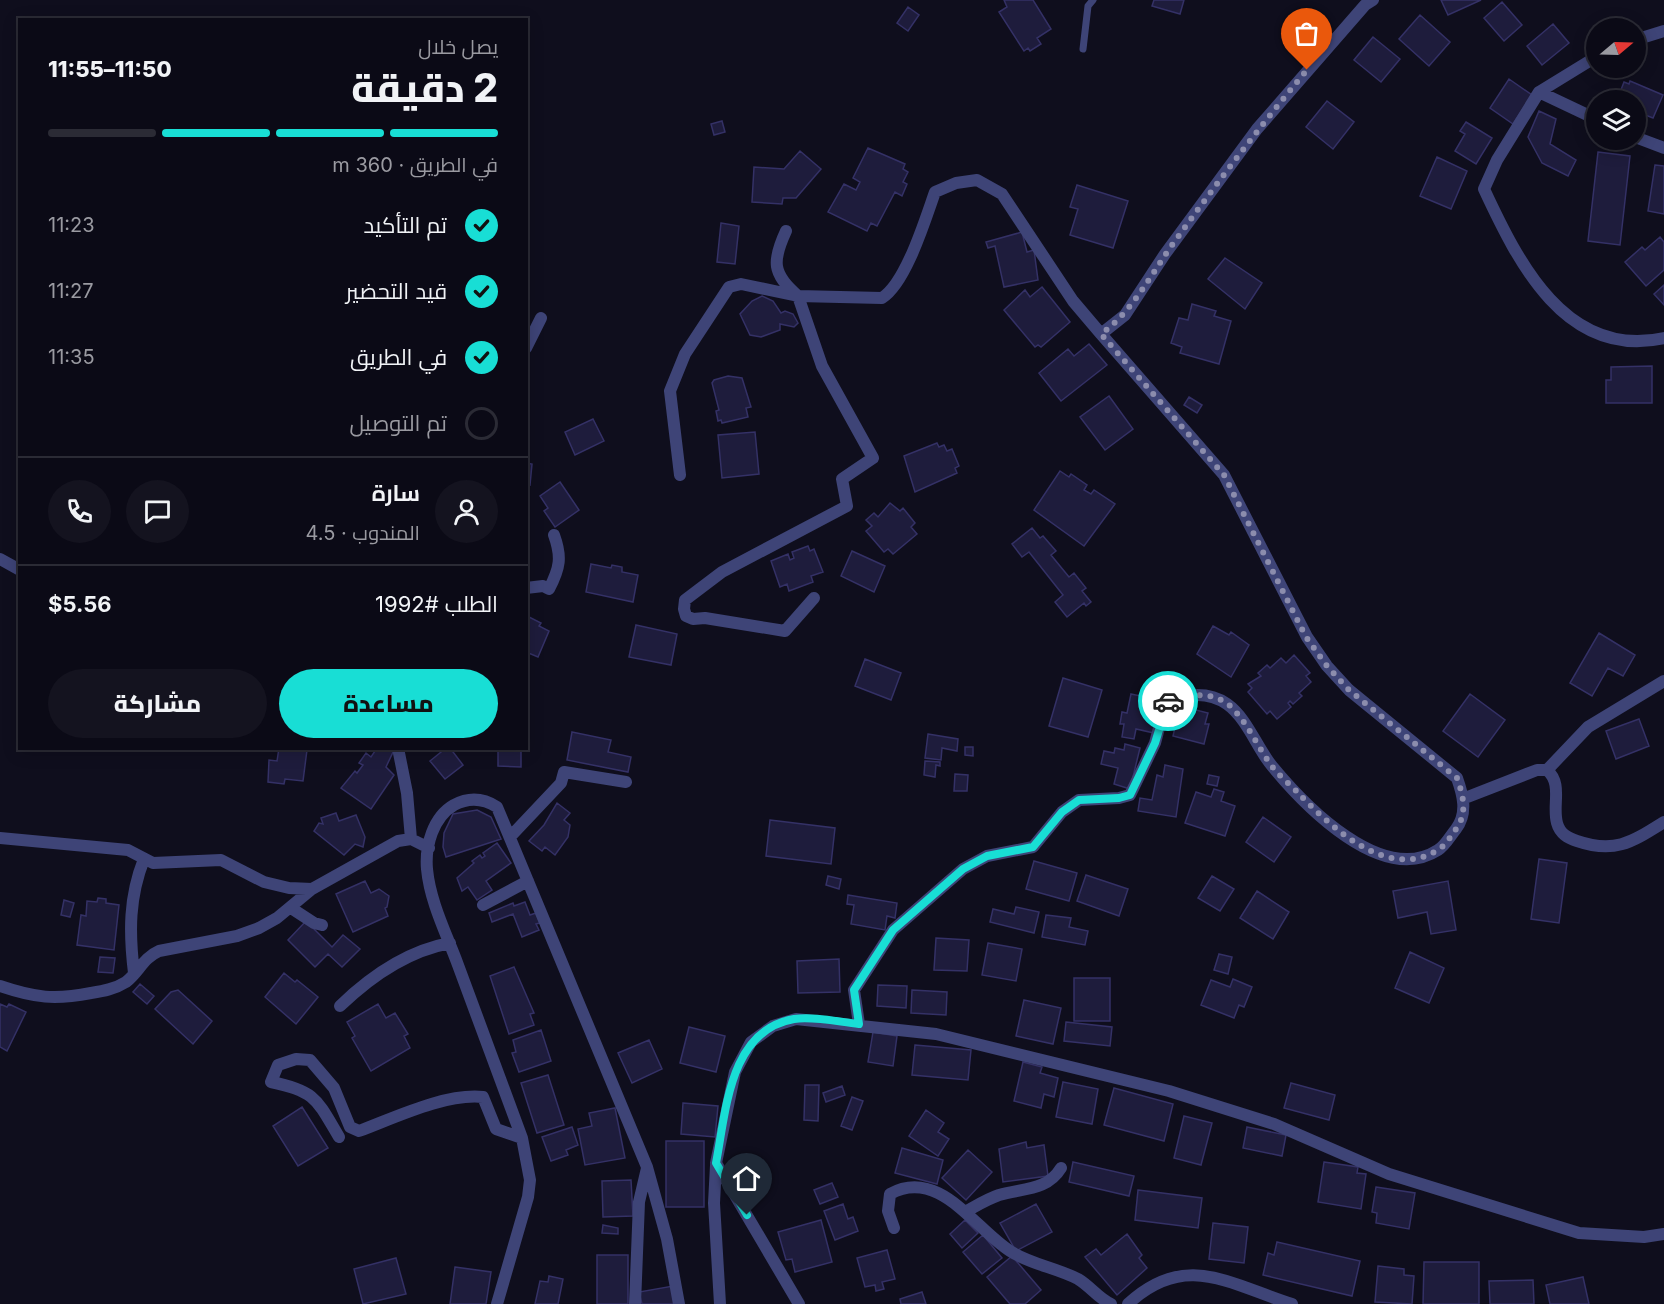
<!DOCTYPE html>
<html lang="ar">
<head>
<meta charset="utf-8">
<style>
  body { margin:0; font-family:Inter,Cairo,sans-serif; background:#14131f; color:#f1f3f6; direction:rtl; height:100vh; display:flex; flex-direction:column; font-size:22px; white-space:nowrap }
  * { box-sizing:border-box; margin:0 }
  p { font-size:20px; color:#9a9aa1 }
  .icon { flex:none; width:33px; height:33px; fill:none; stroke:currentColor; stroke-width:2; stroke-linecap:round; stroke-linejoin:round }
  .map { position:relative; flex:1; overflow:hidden; direction:ltr }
  .sheet { position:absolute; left:18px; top:18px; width:510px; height:732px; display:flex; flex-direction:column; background:#0b0a16; border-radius:0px; box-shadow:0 3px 15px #0003,0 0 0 2px #2b2b35; direction:rtl }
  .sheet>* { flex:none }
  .needle { width:39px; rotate:71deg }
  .tools { position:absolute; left:1586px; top:18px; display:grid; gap:12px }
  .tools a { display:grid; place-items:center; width:60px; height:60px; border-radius:50%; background:#0b0a16; box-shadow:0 3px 15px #0003,0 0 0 2px #2b2b35; font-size:30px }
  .pin { position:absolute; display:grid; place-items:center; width:51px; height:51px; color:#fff; margin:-62px -26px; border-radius:50% 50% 50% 0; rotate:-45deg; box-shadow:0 0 6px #0007 }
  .pin .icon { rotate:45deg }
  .courier { position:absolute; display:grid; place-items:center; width:60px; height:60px; margin:-30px; border:4px solid #18ded5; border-radius:50%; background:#fff; color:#222; box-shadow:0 2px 8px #0007 }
  .head em { font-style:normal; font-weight:800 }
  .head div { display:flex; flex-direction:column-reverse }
  .head { display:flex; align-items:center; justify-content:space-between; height:102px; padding:0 30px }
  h1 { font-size:39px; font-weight:800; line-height:45px }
  .bar { display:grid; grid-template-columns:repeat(4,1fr); gap:9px 6px; align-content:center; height:72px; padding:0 30px }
  .bar i { height:8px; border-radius:4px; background:#2b2b35 }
  .bar .active { background:#18ded5 }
  .bar p { grid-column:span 4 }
  .line { display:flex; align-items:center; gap:15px; padding:0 30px; border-top:2px solid #2b2b35 }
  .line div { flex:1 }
  .round { display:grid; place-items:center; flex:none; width:63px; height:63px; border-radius:32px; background:#14131f }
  ol { padding:0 30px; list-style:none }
  li { display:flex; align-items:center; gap:18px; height:66px }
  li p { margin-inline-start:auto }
  li .icon { padding:6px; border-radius:50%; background:#18ded5; color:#111; stroke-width:4 }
  li:last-child { color:#9a9aa1 }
  li i { width:33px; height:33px; border:3px solid #2b2b35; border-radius:50% }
  .action { display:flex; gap:12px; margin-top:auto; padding:12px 30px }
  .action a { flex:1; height:69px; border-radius:36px; background:#18ded5; color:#111; font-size:24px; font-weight:800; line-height:69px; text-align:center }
  .action a+a { background:#14131f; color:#f1f3f6 }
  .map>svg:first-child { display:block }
</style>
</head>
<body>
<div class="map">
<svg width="1664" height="1304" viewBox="0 0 1664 1304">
  <rect width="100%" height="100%" fill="#0f0e1d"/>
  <!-- building -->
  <path fill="#1e1c3c" stroke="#343166" stroke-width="1.5" d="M1033 0 1051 29 1037 38 1041 44 1030 51 1028 48 1024 51 999 12 1007 7 1004 0Z
    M1154 0H1184L1180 14 1152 6Z
    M1441 0H1481L1448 15Z
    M1502 2 1522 25 1504 41 1484 18Z
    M908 7 919 15 908 31 897 23Z
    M1420 15 1450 42 1429 66 1399 39Z
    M1553 24 1569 43 1542 65 1527 46Z
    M1373 37 1400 59 1381 82 1354 60Z
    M1509 79 1532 95 1513 124 1490 108Z
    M1630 81 1663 95 1653 118 1635 111V100H1623L1625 97 1619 95 1624 82 1629 84Z
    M1327 101 1354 122 1333 149 1306 127Z
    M1539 111 1556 119 1550 144 1576 160 1568 176 1542 163 1528 137Z
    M722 121 725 132 714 135 711 124Z
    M1466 122 1492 138 1476 164 1455 151 1465 134 1460 131Z
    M868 148 905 164 903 169 908 172 903 182 907 184 902 196 895 192 877 226 871 223 867 231 828 212 844 184 856 190 860 182 853 178Z
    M800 151 821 169 796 198H783L782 204 752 202 754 167 784 169Z
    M1598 152 1630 156 1620 245 1588 241Z
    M1437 157 1467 171 1451 209 1420 196Z
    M1655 165 1664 166V214L1648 211Z
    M1077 185 1128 201 1113 248 1070 235 1078 209 1070 207Z
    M721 223 739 226 735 264 717 262Z
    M1022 232 1027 252 1034 250 1038 280 1004 287 995 246 988 248 986 242Z
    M1660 237 1664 242V270L1646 286 1625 262 1642 247 1645 250Z
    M1225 258 1262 283 1245 309 1208 279Z
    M1664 285V305L1654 294Z
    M1042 287 1070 322 1041 347 1038 345 1035 347 1004 310 1025 290 1030 297Z
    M762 296 773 301 781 313 785 311 793 314 798 323 794 327 780 324V330L761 337 750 335 740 314 752 301Z
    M1192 304 1216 311 1214 316 1231 321 1219 364 1180 353 1182 347 1171 343 1179 318 1188 320Z
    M1089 344 1107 365 1061 401 1039 373 1068 349 1074 356Z
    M1652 366V403H1606V380H1611V367Z
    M728 376 742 378 751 407 746 408 748 417 722 423 721 420 718 421 716 411 719 410 712 383 714 380Z
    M1109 396 1133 429 1105 450 1080 417Z
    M1189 397 1202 405 1197 413 1184 405Z
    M593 419 604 441 575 455 565 432Z
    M755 432 759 474 722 478 718 435Z
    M937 443 939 447 944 445 947 451 952 449 959 466 955 468 957 473 915 492 904 456Z
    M526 463 532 464 530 485 526 484Z
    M1060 471 1069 477 1071 474 1087 485 1084 490 1091 494 1094 490 1115 504 1084 546 1034 510Z
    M560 482 579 510 555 527 544 511 548 508 540 496Z
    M890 503 900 511 903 508 915 523 911 527 917 534 893 554 888 549 884 552 866 531 872 526 866 520 874 513 878 517Z
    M1032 528 1040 538 1043 536 1056 551 1051 555 1069 577 1074 573 1086 588 1082 591 1091 602 1086 606 1084 603 1067 617 1055 602 1063 595 1029 552 1022 557 1012 544Z
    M808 546 810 551 814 549 823 572 811 576 813 582 789 591 787 584 780 587 771 561 788 554 790 560 794 558 792 552Z
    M852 551 885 566 874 592 841 576Z
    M591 564 611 568 612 565 622 567V572L638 575 633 602 586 592Z
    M527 616 541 623 539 626 549 631 538 657 526 652Z
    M636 625 677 634 671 665 629 657Z
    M1213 626 1229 635 1231 632 1249 645 1231 677 1197 654Z
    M1599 633 1635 655 1623 676 1608 668 1592 696 1570 683Z
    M1294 655 1310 673 1306 676 1311 682 1299 693 1302 696 1293 704 1290 701 1288 703 1291 707 1277 719 1270 711 1267 714 1248 692 1252 688 1248 684 1261 676 1258 673 1267 665 1270 668 1281 658 1286 663Z
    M865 659 901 673 891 700 855 686Z
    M1063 678 1102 690 1088 737 1049 726Z
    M1131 694 1155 699 1153 707 1159 708 1154 733 1136 729 1134 739 1122 737 1124 724H1120L1122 712 1127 713Z
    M1470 694 1505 720 1478 757 1443 731Z
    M1180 706 1208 713 1205 724H1209L1204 744 1173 736Z
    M1639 719 1649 746 1616 759 1606 731Z
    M572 732 611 740 608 752 631 757 628 772 567 760Z
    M928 734 958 739 957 751 942 748 941 760 925 758Z
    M1125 744 1140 748 1130 789 1114 784 1118 768 1101 764 1104 751 1114 753 1115 748 1124 750Z
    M965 747H973V756L965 755Z
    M279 748 307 750 303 781 285 779 284 784 268 782 269 760 277 761Z
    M377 748 394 750 386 767 394 775 371 809 341 788 355 771 357 773 363 765 359 763 366 753 371 757Z
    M446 748H450L463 765 445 779 430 761Z
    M498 748H521V767L498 766Z
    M925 761 940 762V766L936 765 935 777 924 775Z
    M1165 765 1183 769 1176 817 1138 811 1140 798 1152 800 1157 775 1163 777Z
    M955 774 968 775 967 791H954Z
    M1209 775 1219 777 1217 786 1207 784Z
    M1214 789 1224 792 1221 801 1235 806 1225 836 1185 823 1196 792 1211 797Z
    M557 803 570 813 564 820 570 825 568 837 555 855 545 847 542 851 529 841 544 825Z
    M477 810 491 817 501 839 446 857 443 847 444 833 453 814Z
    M336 813 339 821 356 815 365 837 363 847 355 844 344 855 314 831 319 823 323 824 321 818Z
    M1263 817 1291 837 1274 862 1246 842Z
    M770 820 835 828 831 864 766 856Z
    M497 843 511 863 486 881 492 890 477 900 468 887 462 891 457 878 474 863 472 861 480 855 482 858 485 856 483 853Z
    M1539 859 1567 863 1559 923 1531 919Z
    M1034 861 1077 873 1069 901 1026 889Z
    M1086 875 1128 889 1119 916 1077 901Z
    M828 876 841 879 839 889 826 885Z
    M1212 876 1234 889 1220 911 1198 898Z
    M365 881 371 893 379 889 389 896 387 907 385 908 388 916 353 932 336 894Z
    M1448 881 1456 930 1431 934 1427 912 1398 918 1393 891Z
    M1257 891 1289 912 1273 939 1240 918Z
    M848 895 897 903 895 918 887 916 885 930 851 924 854 905 847 904Z
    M98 898 106 899V903L119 905 114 950 77 945 81 915 86 916 87 901 97 902Z
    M64 900 74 903 70 917 61 915Z
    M525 902 530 915 536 913 540 923 536 924 539 930 522 937 513 914 492 922 489 913 513 903 514 906Z
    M1016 907 1039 912 1034 933 990 922 993 909 1014 914Z
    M1046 915 1071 918 1069 927 1088 931 1085 945 1042 937Z
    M306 921 332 947 343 935 360 949 342 967 328 954 315 967 288 940Z
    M936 938 969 940 967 971 934 970Z
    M988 943 1022 949 1016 981 982 975Z
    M1410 952 1444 968 1429 1003 1395 988Z
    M1219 954 1232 957 1228 974 1214 970Z
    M100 957 115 958 113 973 98 972Z
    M839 959 840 992 798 993 797 961Z
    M514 967 534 1013 530 1014 534 1025 509 1034 490 976Z
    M284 973 295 982 297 980 318 997 296 1024 265 997Z
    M1074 978H1110V1021H1074Z
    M1233 979 1252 987 1244 1007 1239 1005 1234 1018 1201 1005 1211 980 1230 987Z
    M140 984 154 996 147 1004 133 992Z
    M878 985 907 986 906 1008 877 1006Z
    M178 990 212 1021 193 1044 155 1009 171 992Z
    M912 990 947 992 946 1015 911 1013Z
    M1024 1000 1061 1008 1053 1044 1016 1036Z
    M0 1004 7 1007 9 1004 26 1012 7 1051 0 1047Z
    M378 1004 386 1018 395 1013 408 1034 404 1036 410 1048 371 1071 352 1038 355 1036 347 1022Z
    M1066 1022 1112 1027 1110 1046 1064 1041Z
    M689 1027 725 1036 716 1072 680 1063Z
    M541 1030 551 1061 519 1072 512 1053 516 1052 513 1040Z
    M873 1032 897 1036 893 1066 868 1062Z
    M649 1040 662 1069 632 1083 618 1053Z
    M915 1045 971 1050 968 1080 912 1075Z
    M1023 1062 1042 1067 1040 1073 1058 1078 1054 1097 1044 1094 1041 1108 1014 1101Z
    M548 1075 564 1125 537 1133 521 1083Z
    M1063 1082 1098 1089 1092 1124 1056 1117Z
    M1291 1083 1335 1095 1329 1120 1284 1108Z
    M805 1085H819L818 1121 804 1120Z
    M842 1086 845 1095 826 1102 823 1093Z
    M1114 1088 1173 1104 1164 1141 1104 1125Z
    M852 1097 863 1101 852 1130 841 1126Z
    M683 1103 718 1106 715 1137 681 1134Z
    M302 1107 328 1148 298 1166 273 1126Z
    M615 1108 625 1158 585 1165 578 1129 592 1126 589 1113Z
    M926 1110 944 1123 938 1132 949 1139 938 1156 909 1136Z
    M1184 1116 1212 1123 1201 1165 1174 1158Z
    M572 1127 578 1145 566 1150 568 1155 551 1161 542 1137Z
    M1247 1127 1286 1135 1282 1156 1243 1148Z
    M666 1141H704V1207H666Z
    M1026 1142 1027 1148 1044 1145 1048 1176 1003 1182 999 1149Z
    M902 1148 943 1160 937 1184 895 1173Z
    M968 1150 992 1172 966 1200 942 1178Z
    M1073 1162 1134 1176 1129 1196 1069 1182Z
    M1324 1162 1358 1167 1357 1173 1366 1174 1361 1209 1318 1202Z
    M631 1180 633 1216 603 1217 602 1181Z
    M832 1183 838 1197 820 1204 814 1190Z
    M1376 1187 1415 1193 1409 1229 1376 1223 1377 1213 1372 1212Z
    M1138 1190 1202 1198 1198 1228 1135 1220Z
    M843 1204 848 1219 853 1217 858 1231 835 1240 824 1211Z
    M1036 1204 1052 1232 1016 1251 1000 1223Z
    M821 1220 832 1262 795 1272 792 1259 786 1260 778 1232Z
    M965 1220 978 1233 962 1248 950 1234Z
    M1213 1223 1248 1227 1244 1263 1209 1259Z
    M603 1225 618 1228V1234L602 1233Z
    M1127 1234 1142 1255 1139 1258 1147 1268 1117 1295 1085 1257 1096 1249 1101 1255Z
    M983 1235 1002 1258 982 1274 963 1252Z
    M1277 1242 1360 1261 1352 1296 1263 1275 1268 1253 1274 1255Z
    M887 1250 895 1279 882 1282 884 1289 876 1291 875 1285 865 1287 857 1258Z
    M597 1255H628V1304H597Z
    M1012 1256 1041 1290 1025 1304H1010L987 1277Z
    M396 1258 406 1294 363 1304 354 1269Z
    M1424 1262H1479V1304H1423Z
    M1378 1266 1404 1269V1275L1414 1276 1412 1304 1375 1302Z
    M455 1267 491 1272 486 1304H450Z
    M549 1276 563 1279 558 1304H535L540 1281 548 1282Z
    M1583 1277 1589 1304H1550L1546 1285Z
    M1533 1280 1534 1304H1490L1489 1281Z
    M673 1286 677 1304H642L639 1292Z
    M922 1292 926 1304H901L900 1299Z"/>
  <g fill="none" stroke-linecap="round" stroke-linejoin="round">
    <!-- service -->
    <path stroke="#3e4477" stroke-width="7" d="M1083 49 1088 6 1093 0"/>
    <!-- minor -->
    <path stroke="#3e4477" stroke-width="12" d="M1635 40 1664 31
      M1596 57 1539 92 1497 160 1484 189C1518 262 1566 360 1664 338
      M1539 92 1596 119
      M1635 137 1664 148
      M786 231C772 261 772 274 798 296L882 298C906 283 925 220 935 192L956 183 977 180 1002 194 1073 301 1101 334 1125 315 1165 254 1257 129 1365 5 1373 0
      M526 348 541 318
      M680 475 670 391 685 354 729 287 741 284 798 296 822 366 873 458 842 479 847 506 722 572 685 600 684 609 686 616 693 619 705 618 785 631 814 598
      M0 559 20 570
      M526 588 543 586 549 589C560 568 562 557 554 535
      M398 748 407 793 411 839
      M1547 770 1588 727 1664 681
      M1465 798 1537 770H1547C1563 784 1552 805 1557 823 1560 834 1568 838 1577 841 1615 854 1632 842 1664 822
      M510 837 561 783 564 772 626 782
      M0 838 128 850 153 863 221 860 264 882 289 888 312 889
      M483 905 528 881
      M291 908 314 923 322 925
      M134 973C129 932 129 897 144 859
      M0 986C35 998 55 1000 91 993 103 991 115 989 126 982 139 972 143 958 159 951L237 936 259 928 277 918 312 889 398 841 411 839 429 848
      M340 1006C371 976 407 951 450 943
      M859 1024 854 990 893 930 963 869 987 856 1033 847 1062 812 1079 800 1119 798 1130 795 1155 743 1166 702C1185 694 1208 691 1227 704 1247 718 1257 748 1272 766 1305 806 1382 886 1438 850 1445 846 1451 835 1456 829 1468 813 1463 795 1457 778L1349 690 1327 666 1307 637 1224 475 1101 334
      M339 1137C317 1100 316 1091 271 1082L278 1065 296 1059 310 1060 334 1088 350 1127 359 1131C394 1118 445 1093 483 1097L496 1129 522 1138
      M716 1165 714 1203 720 1304
      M965 1212C976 1206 987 1199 999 1195 1023 1188 1047 1191 1061 1168
      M894 1228 888 1211 890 1194C939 1167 974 1228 1010 1251 1030 1264 1057 1268 1078 1279 1090 1286 1099 1299 1111 1304
      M497 1304 528 1197 530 1180 522 1138C501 1080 479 1023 458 965 447 935 430 902 427 869 425 846 433 817 454 805 469 797 483 798 497 807L647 1167 667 1239 679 1304
      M635 1304 639 1202 647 1168
      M799 1304 716 1163 735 1072 751 1042 773 1026 796 1019 936 1034 1169 1091 1274 1124 1389 1174 1579 1233 1644 1237 1664 1234"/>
    <!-- tertiary -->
    <path stroke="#3e4477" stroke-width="12" d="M1128 1304C1185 1251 1229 1284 1292 1304"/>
  </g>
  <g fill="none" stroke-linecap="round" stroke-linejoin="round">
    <!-- done -->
    <path stroke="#8c8dad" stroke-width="6" stroke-dasharray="0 10.8" d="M1168 701C1186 694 1212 691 1229 705 1247 721 1257 746 1271 765 1279 776 1291 785 1300 795 1333 828 1387 881 1438 850 1445 846 1451 836 1456 829 1468 813 1463 795 1457 778L1349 690 1327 666 1306 637 1224 475 1101 334C1135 309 1150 275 1175 241 1217 183 1260 126 1307 70"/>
    <!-- route -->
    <path stroke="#18ded5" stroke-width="8" d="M747 1215 716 1163C726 1112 729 1030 794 1019 814 1016 839 1022 859 1024L854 990 893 930 963 869 987 856 1033 847 1062 812 1079 800 1119 798 1130 795 1155 743 1168 701"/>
  </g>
</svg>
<div class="tools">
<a><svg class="needle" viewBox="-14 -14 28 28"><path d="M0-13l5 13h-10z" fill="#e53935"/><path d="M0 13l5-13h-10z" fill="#9a9aa1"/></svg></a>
<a><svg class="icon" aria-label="layers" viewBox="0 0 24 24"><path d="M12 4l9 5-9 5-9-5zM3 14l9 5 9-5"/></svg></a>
</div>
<div class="pin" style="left:1307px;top:70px;background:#ea580c"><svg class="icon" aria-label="bag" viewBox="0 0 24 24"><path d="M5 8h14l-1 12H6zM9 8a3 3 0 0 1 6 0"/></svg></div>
<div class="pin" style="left:747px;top:1215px;background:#1f2937"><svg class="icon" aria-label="home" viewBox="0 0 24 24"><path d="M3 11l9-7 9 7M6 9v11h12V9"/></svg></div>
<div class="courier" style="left:1168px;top:701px"><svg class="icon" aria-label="car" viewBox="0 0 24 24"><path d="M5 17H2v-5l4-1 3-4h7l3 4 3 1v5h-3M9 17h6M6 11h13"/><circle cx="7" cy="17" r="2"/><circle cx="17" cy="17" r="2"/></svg></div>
<section class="sheet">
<div class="head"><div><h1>2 دقيقة</h1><p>يصل خلال</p></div><em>11:50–11:55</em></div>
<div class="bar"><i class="active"></i><i class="active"></i><i class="active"></i><i></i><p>في الطريق · 360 m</p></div>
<ol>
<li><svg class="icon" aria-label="check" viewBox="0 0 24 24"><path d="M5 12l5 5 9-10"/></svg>تم التأكيد<p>11:23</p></li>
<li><svg class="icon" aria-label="check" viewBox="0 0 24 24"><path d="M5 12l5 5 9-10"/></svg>قيد التحضير<p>11:27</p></li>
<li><svg class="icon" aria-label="check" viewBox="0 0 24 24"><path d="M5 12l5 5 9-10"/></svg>في الطريق<p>11:35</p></li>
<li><i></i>تم التوصيل</li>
</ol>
<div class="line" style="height:108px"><a class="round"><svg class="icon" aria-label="person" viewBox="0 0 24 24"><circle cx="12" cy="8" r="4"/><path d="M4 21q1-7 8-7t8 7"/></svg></a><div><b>سارة</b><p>المندوب · 4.5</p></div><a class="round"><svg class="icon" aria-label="chat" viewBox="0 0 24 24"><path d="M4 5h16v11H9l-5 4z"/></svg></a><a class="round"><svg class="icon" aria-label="phone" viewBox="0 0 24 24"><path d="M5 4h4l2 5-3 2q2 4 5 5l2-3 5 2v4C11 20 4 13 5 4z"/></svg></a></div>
<div class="line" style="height:78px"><div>الطلب #1992</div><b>$5.56</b></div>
<div class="action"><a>مساعدة</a><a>مشاركة</a></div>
</section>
</div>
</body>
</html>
